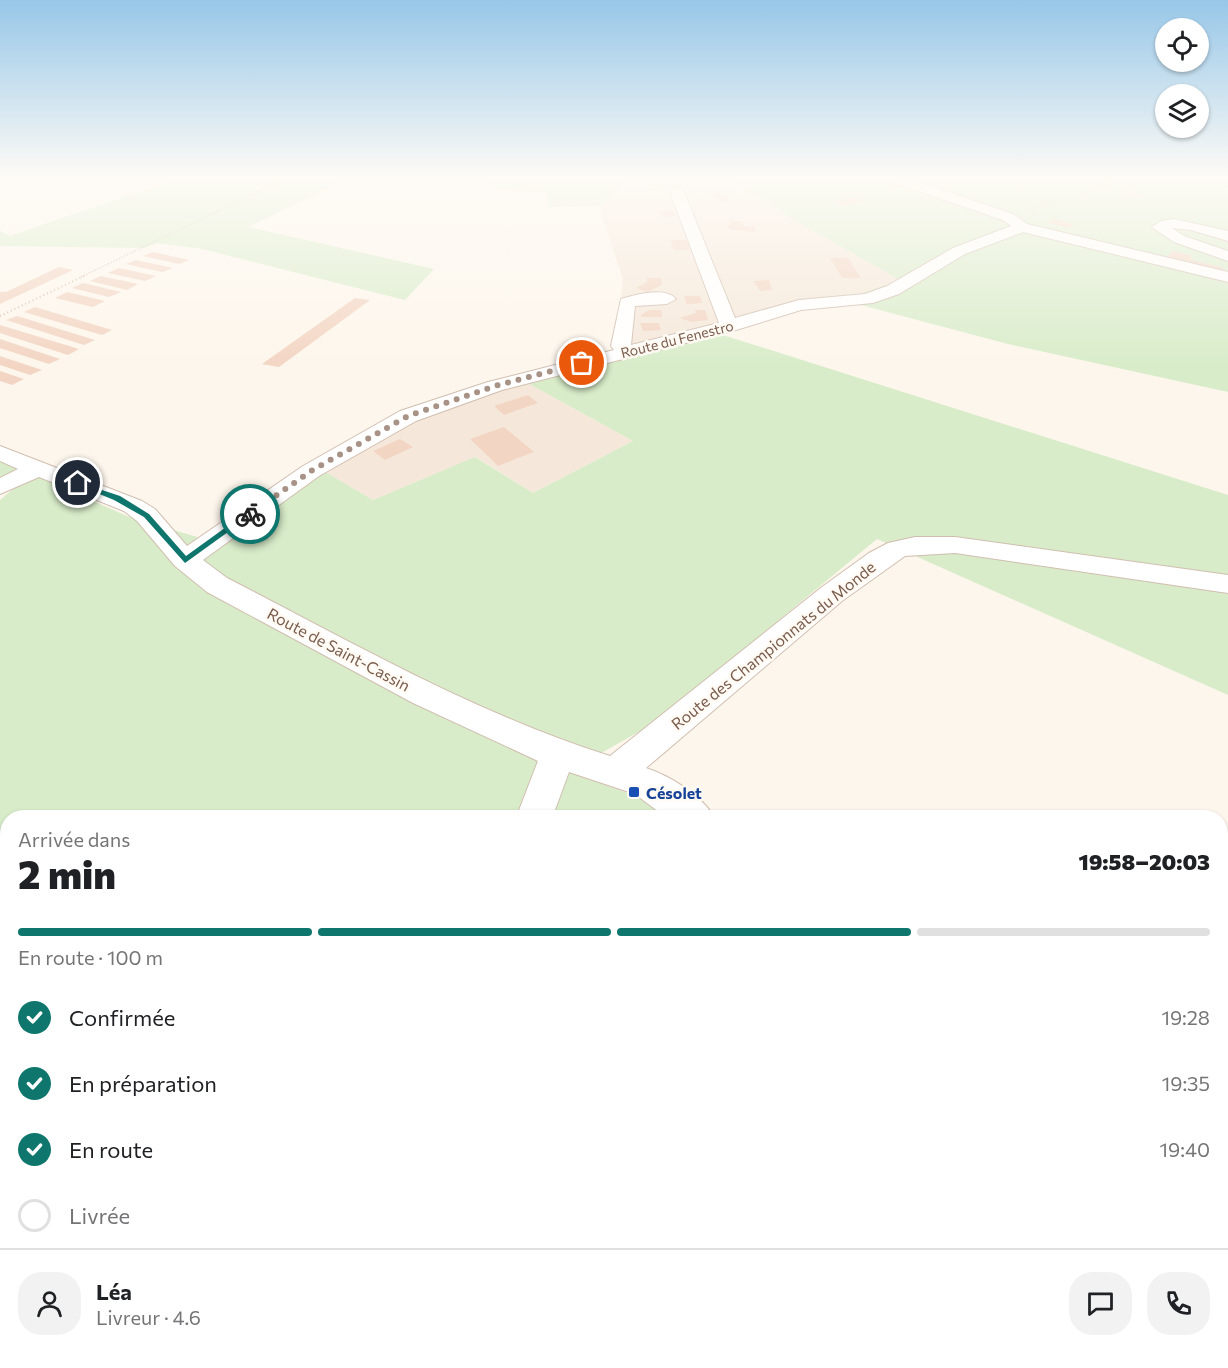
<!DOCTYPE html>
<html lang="fr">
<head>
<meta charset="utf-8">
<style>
  body { margin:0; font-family:Commissioner,sans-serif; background:#f2f2f2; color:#202124; height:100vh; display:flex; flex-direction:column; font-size:22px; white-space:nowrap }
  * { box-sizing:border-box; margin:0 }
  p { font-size:20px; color:#757577 }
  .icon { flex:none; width:33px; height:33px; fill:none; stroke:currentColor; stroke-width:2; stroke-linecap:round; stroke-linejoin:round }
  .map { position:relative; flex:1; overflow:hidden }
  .panel { position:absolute; left:0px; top:810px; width:1228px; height:558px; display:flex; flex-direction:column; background:#fff; border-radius:24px 24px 0 0; box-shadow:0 2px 4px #0004 }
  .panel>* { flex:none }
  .controls { position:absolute; left:1155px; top:18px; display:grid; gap:12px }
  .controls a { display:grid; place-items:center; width:54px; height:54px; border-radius:50%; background:#fff; box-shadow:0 2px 4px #0004; font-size:30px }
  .pin { position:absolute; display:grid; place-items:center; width:51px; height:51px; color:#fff; margin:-26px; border:3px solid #fff; border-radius:50%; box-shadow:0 2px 6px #0007 }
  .courier { position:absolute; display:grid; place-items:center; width:60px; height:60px; margin:-30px; border:4px solid #0f766e; border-radius:50%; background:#fff; color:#222; box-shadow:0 2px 8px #0007 }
  .summary em { font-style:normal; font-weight:800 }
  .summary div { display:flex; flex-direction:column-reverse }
  .summary { display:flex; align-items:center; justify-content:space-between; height:102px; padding:0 18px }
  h1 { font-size:39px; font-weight:800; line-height:45px }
  .bar { display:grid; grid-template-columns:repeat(4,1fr); gap:9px 6px; align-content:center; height:72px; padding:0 18px }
  .bar i { height:8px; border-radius:4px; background:#e0e0e0 }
  .bar .on { background:#0f766e }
  .bar p { grid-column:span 4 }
  .line { display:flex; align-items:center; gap:15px; padding:0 18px; border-top:2px solid #e0e0e0 }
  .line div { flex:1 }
  .round { display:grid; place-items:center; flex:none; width:63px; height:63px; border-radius:24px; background:#f2f2f2 }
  ol { padding:0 18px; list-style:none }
  li { display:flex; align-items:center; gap:18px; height:66px }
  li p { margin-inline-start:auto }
  li .icon { padding:6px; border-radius:50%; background:#0f766e; color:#fff; stroke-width:4 }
  li:last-child { color:#757577 }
  li i { width:33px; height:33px; border:3px solid #e0e0e0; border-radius:50% }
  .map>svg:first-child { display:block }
</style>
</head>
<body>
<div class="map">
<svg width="1228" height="1368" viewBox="0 0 1228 1368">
  <rect width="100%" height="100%" fill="#fdf6ec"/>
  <!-- residential -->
  <path fill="#f5e8da" d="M627 178H728L796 221 901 280 842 300 615 350 623 280 599 206Z
    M513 375 633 441 533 493 476 457 373 500 312 464 448 396Z
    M1228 1061V1229L1221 1215V1074Z"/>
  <!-- green -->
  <path fill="#d8ecc9" d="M178 178H350L248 227 434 269 405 300 202 249 157 243 144 248 0 246V231L10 236Z
    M484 178H631L627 179 599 206 549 207 546 192 495 190Z
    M728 178H1228V392L1008 344 842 300 900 280 796 221Z
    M704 329 1228 495V695L877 539 653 724 569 771 670 809 681 817 8 818 7 955 0 949V500L31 474 0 478V460L127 516 204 539 312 464 373 500 475 457 533 493 633 441 513 375Z
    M1221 1245 1228 1250V1368H212L217 1360H1221Z"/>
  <!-- building -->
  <path fill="#f3d5c3" d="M661 186 663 190 644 191 641 187Z
    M1128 191 1144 195 1138 198 1122 195Z
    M719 193 733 201 723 203 709 194Z
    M858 197 864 201 842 206 833 201Z
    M671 210 676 216 664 217 658 211Z
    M1055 219 1074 225 1067 228 1047 222Z
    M730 221H740L744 226H753L756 232 729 229 727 225H731Z
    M671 240H686L690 250H674Z
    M1173 251 1193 256 1189 259 1224 268 1222 271 1165 258Z
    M153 252 189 260 179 264 143 256Z
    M830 258H848L861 278H842Z
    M136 260 173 268 162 272 126 264Z
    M59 267 73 270 0 304V292H6Z
    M119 268 156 276 145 281 108 273Z
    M101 276 138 284 127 290 90 281Z
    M647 278H661L662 285 647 292 636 288 647 282Z
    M769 280 772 290 760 291 753 281Z
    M83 283 121 292 109 297 72 288Z
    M67 292 105 301 93 307 55 298Z
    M684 296H700L702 303 687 304Z
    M355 298 370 300 279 367 262 364Z
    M35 307 112 330 102 335 24 312Z
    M649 310H661L662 317H641V315Z
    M695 310H705L708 320 691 322 680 318 696 313Z
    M17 316 95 340 84 345 6 320Z
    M640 323H659L661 330 643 331Z
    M0 325 79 349 68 355 0 333Z
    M0 339 60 359 49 364 0 348Z
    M0 356 42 370 30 375 0 365Z
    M0 371 24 379 12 385 0 381Z
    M528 395 538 403 504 415 494 406Z
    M504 427 534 452 498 466 470 439Z
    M400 439 413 447 385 460 373 451Z"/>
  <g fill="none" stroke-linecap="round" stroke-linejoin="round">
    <!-- minor casing -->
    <g stroke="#d1beb0" stroke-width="2">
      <path id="minor" d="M888 178H906L1013 214 1027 224 1228 272V282L1023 232 965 254 899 294 873 303 801 310 736 330 502 390 416 421 319 476 203 560 227 578C352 642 476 714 610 756L822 587 869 553 888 543 915 537H955L1228 575V593L955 553 905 556 842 601 646 768C668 775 704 796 714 818H667L635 794 569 772 552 818H516L538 761 413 703 207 592 175 566 137 521 124 511 39 477 0 494V478L18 469 0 461V446L142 501 155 509 187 546 303 466 400 411 488 382 614 350 611 346 621 299C635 295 665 286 676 299L667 304 635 306 631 345 719 323 670 192 672 189 677 188 684 192 735 318 799 300 865 294 887 286 953 248 1011 226 1003 220 889 181Z
        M1174 219 1228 231V241L1191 230 1172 228 1184 236 1228 251V261L1174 242 1152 227 1161 221Z
        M8 1018V1067L0 1070V1021Z
        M1221 1197 1228 1200V1255L1221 1252Z
        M168 1360H226L223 1368H165Z"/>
    </g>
    <!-- path-far1 -->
    <path stroke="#d9b8a5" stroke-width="1.5" stroke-dasharray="1 2" stroke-linecap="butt" d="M1026 211C1053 200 1082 197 1109 184V178
      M81 277 286 178"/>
    <!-- path -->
    <path stroke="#d9b8a5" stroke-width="2" stroke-dasharray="1 3" stroke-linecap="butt" d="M0 316 84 276"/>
    <!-- minor -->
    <use href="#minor" fill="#fff" fill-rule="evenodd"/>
  </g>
  <!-- sky -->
  <linearGradient id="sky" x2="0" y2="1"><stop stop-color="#97c7e8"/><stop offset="0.48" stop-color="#fefbf6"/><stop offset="1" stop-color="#fefbf6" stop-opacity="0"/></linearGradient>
  <rect width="1228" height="369" fill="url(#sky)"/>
  <!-- route -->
  <path fill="#0f766e" d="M75 481 120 496 149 514 186 556 247 512 253 514 185 563 144 517 114 500 75 484Z"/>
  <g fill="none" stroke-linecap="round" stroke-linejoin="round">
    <!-- done -->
    <path stroke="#a89285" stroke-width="6" stroke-dasharray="0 10.8" d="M250 514 311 471 408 416 495 386 582 363"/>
  </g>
  <!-- markers -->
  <rect fill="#1a4fb4" stroke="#fffaf3" stroke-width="2" x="628" y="786" width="12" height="12" rx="3"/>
  <g text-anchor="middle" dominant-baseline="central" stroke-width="5" stroke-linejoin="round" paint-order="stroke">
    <!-- far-street labels -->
    <g font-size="14" fill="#7a5c4d" stroke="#fffaf3">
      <text transform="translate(677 339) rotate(-14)">Route du Fenestro</text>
    </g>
    <!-- street labels -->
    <g font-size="16" fill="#7a5c4d" stroke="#fffaf3">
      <text transform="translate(773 645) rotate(-39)">Route des Championnats du Monde</text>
      <text transform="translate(339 649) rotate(28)">Route de Saint-Cassin</text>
    </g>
    <!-- transit labels -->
    <g font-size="16" font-weight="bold" fill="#164399" stroke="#fffaf3" text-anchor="start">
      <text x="646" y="792">Césolet</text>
    </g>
  </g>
</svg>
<div class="controls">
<a><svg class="icon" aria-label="locate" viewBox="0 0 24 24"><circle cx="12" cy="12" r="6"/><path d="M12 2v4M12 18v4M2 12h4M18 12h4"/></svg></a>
<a><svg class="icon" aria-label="layers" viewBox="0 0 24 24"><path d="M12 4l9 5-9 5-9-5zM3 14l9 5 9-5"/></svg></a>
</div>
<div class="pin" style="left:582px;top:363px;background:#ea580c"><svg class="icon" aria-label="bag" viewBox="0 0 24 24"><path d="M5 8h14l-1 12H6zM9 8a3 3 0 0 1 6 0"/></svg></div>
<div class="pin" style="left:78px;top:483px;background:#1f2937"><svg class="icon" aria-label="home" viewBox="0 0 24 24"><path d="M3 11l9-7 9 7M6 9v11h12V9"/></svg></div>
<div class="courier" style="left:250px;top:514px"><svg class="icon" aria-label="bike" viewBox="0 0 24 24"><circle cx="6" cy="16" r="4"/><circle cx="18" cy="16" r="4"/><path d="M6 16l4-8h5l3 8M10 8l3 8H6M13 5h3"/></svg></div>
<section class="panel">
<div class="summary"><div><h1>2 min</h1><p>Arrivée dans</p></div><em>19:58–20:03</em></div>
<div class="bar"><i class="on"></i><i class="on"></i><i class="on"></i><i></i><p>En route · 100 m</p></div>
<ol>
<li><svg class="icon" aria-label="check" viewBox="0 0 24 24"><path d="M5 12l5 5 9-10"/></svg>Confirmée<p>19:28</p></li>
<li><svg class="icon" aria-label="check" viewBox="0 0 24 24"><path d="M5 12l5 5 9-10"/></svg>En préparation<p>19:35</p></li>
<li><svg class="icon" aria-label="check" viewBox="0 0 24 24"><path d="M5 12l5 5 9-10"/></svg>En route<p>19:40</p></li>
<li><i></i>Livrée</li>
</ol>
<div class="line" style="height:108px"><a class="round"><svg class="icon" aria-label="person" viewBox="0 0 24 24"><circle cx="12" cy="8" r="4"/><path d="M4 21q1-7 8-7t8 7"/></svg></a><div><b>Léa</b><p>Livreur · 4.6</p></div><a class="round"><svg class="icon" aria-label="chat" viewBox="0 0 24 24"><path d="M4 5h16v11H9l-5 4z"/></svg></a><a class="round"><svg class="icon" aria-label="phone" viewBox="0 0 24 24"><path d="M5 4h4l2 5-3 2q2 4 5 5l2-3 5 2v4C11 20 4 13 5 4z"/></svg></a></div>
</section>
</div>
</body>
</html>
